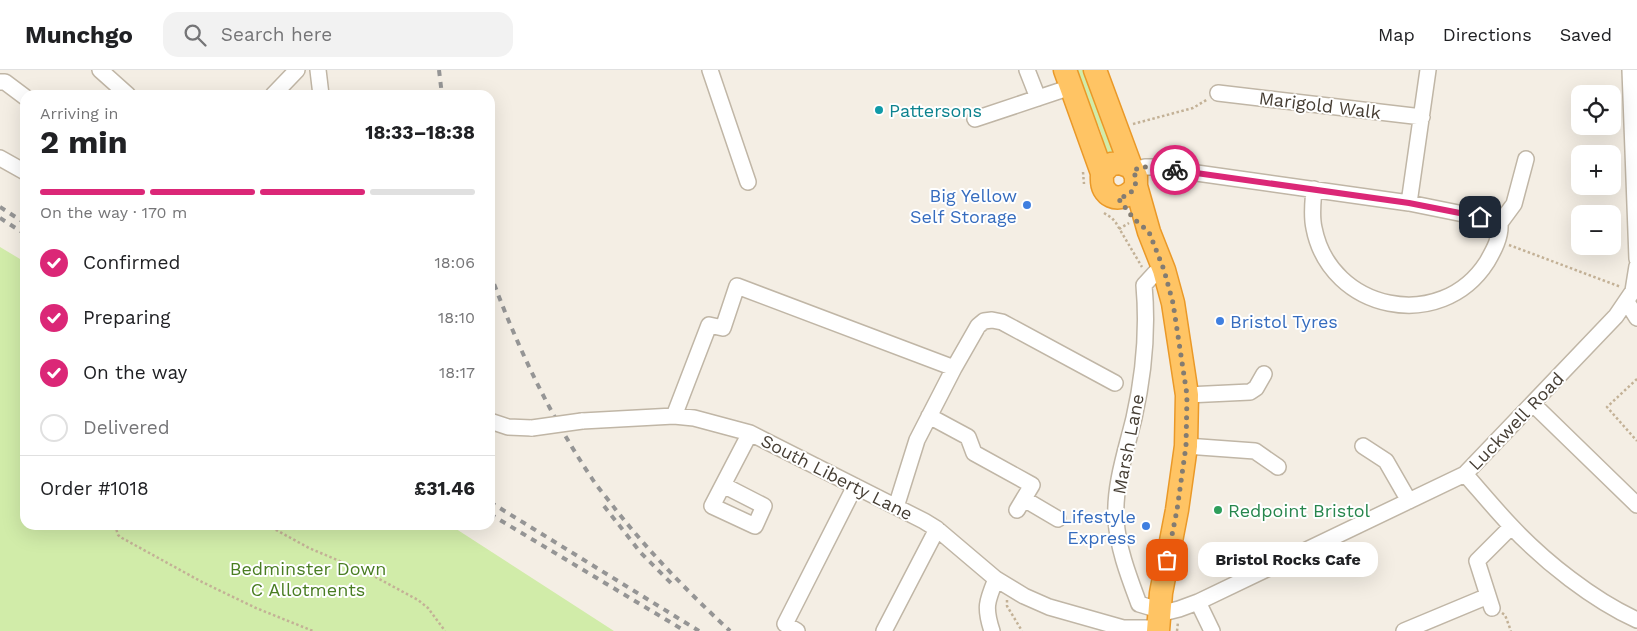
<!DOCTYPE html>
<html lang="en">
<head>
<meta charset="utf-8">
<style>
  body { margin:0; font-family:"Work Sans",sans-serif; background:#f2f2f2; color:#202124; height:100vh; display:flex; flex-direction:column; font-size:19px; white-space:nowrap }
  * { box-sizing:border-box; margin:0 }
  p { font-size:16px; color:#757577 }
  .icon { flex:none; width:28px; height:28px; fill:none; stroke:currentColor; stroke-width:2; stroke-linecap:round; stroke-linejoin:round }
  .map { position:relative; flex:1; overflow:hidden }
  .side { position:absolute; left:20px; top:20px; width:475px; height:440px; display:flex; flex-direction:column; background:#fff; border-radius:15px; box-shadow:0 5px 20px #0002 }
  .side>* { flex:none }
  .tools { position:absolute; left:1571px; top:15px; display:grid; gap:10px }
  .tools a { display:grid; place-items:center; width:50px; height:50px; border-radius:10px; background:#fff; box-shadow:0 5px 20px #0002; font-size:25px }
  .pin { position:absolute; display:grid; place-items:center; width:42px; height:42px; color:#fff; margin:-21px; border-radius:10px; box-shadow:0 2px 8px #0006 }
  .courier { position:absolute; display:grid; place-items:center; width:50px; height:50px; margin:-25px; border:4px solid #db2777; border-radius:50%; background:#fff; color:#222; box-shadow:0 1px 6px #0007 }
  .bubble { position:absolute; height:35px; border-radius:15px; background:#fff; box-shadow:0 5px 20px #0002; font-size:16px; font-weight:700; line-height:35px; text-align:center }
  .headline em { font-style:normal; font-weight:700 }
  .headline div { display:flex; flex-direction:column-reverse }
  .headline { display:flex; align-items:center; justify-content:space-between; height:85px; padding:0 20px }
  h1 { font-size:32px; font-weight:700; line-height:38px }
  .bar { display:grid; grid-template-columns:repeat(4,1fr); gap:8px 5px; align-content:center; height:60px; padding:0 20px }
  .bar i { height:6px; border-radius:4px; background:#e0e0e0 }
  .bar .active { background:#db2777 }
  .bar p { grid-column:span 4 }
  .line { display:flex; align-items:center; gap:12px; padding:0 20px; border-top:1px solid #e0e0e0 }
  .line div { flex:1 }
  ol { padding:0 20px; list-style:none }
  li { display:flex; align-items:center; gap:15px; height:55px }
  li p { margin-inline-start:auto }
  li .icon { padding:5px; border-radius:50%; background:#db2777; color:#fff; stroke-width:4 }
  li:last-child { color:#757577 }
  li i { width:28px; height:28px; border:2px solid #e0e0e0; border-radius:50% }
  header { display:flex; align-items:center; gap:30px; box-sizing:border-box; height:70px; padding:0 25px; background:#fff; border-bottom:1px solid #e0e0e0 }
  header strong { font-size:24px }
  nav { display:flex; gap:28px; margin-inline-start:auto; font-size:18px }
  .search { width:350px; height:45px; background:#f2f2f2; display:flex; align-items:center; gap:12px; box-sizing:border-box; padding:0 18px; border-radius:15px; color:#757577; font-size:19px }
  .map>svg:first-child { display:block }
</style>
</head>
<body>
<header>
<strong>Munchgo</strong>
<div class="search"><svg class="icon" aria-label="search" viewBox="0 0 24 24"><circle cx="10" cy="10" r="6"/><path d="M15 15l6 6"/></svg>Search here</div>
<nav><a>Map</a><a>Directions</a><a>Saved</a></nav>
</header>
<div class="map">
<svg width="1637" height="561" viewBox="0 0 1637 561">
  <rect width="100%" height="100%" fill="#f4eee4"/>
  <!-- green -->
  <path fill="#d1eca9" d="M1074 0H1087L1117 85 1106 89 1098 67 1102 65 1098 55 1094 56Z
    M0 177 25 192V455H450L614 561H0Z"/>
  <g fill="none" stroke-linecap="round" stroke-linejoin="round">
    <!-- minor casing -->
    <g stroke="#c0b6a6" stroke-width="18">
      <path id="minor" d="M100 0 128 25
        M318 0 321 25
        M710 0 748 112
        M1027 0 1038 28
        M1630 0 1637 189
        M0 12H5L25 27
        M1218 23 1422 47
        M273 25 297 0
        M975 49 1071 17
        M0 88 25 102
        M1133 100 1145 97H1154L1409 133 1498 151 1500 153
        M1314 119C1313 132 1311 145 1314 158 1330 241 1441 264 1487 192 1494 180 1501 167 1500 153
        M1409 133 1428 0
        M1500 153 1514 134 1526 89
        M1627 232 1637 248
        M1187 325 1250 322 1256 318 1264 304
        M1533 334 1637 435
        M674 346 709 255 723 258 737 216 954 298
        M929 346 968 367 974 383 1032 415 1017 440
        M490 351 508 357 532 358
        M582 351 674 346 694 348 750 363 924 451 937 459 996 509 1024 526 1049 537 1123 558H1158
        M1186 376 1255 381 1278 397
        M1363 376 1386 391 1409 431
        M1465 404C1480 421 1495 439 1511 456 1545 492 1593 530 1637 550
        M723 415 764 436 755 456 712 436 750 363
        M1024 429 1058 449
        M896 437 917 370 954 298 978 256 984 251 992 250 1002 252 1115 313
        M1198 532 1212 561
        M1492 538 1477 491 1511 457
        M1159 540 1139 534C1129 507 1118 479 1116 450 1114 415 1126 381 1134 348 1144 304 1148 260 1144 215L1155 203 1164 200
        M1159 544 1179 539 1198 532 1465 404 1616 246 1633 221 1637 196
        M797 561 785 554 855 416
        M884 561 937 459
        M992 561C984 537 987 531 996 509
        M1404 561 1488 526"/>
    </g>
    <!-- highway casing -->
    <g stroke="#ea9928" stroke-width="25">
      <path id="highway" d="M1065 0 1102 103C1102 108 1101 114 1104 119 1112 133 1129 128 1136 116
        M1095 0 1131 97
        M1102 103 1111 94 1120 93 1131 97 1136 106V116L1149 162 1164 200 1173 233 1187 325 1186 376 1177 440 1161 523 1158 561"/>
    </g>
    <!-- path -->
    <path stroke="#c3b196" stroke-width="2.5" stroke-dasharray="2.5 2.5" stroke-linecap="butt" d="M1133 54 1193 38 1208 29
      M1083 102 1084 114
      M1104 143 1112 148 1116 153 1142 197
      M1119 159 1129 153
      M1509 175 1621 217
      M1637 309 1607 337 1637 371
      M115 455 118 465 122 468 202 512 256 538 313 561
      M267 455 309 478 370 504 418 530 428 538 445 561
      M1007 530V536L1022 561
      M1502 543 1505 545 1511 561
      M1177 561 1178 552"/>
    <!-- minor -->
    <use href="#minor" stroke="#fff" stroke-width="15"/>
    <!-- highway -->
    <use href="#highway" stroke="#ffc464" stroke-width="22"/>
    <!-- rail -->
    <path stroke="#959595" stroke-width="4" stroke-dasharray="6 6" stroke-linecap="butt" d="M439 0 442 25
      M0 137 25 153
      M0 148 25 164
      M490 203C516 274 549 344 591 407 598 418 608 429 616 440 651 484 689 523 730 561
      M490 432 699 561
      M604 436 641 483 675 517
      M490 444 685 561"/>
    <!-- minor-bridge casing -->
    <g stroke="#c0b6a6" stroke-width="18" stroke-linecap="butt">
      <path id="minor-bridge" d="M532 358 582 351"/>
    </g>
    <!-- minor-bridge -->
    <use href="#minor-bridge" stroke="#fff" stroke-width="15"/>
  </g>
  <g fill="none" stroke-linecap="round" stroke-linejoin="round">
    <!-- done -->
    <path stroke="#837c72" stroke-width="5" stroke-dasharray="0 9" d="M1167 490 1177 440 1186 376 1187 325 1173 233 1164 200 1149 162 1134 149 1118 128C1133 126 1140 114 1133 100L1145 97 1175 100"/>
    <!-- route -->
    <path stroke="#db2777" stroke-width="6" d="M1175 100 1409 133 1480 147"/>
  </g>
  <!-- markers -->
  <circle fill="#0f9aa8" stroke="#fff" stroke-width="2" cx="879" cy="40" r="5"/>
  <g fill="#3f7fe0" stroke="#fff" stroke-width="2">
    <circle cx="1027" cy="135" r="5"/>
    <circle cx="1220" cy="251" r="5"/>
    <circle cx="1146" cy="456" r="5"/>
  </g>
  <circle fill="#2e9e5b" stroke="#fff" stroke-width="2" cx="1218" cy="440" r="5"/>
  <g text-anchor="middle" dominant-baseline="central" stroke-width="4" stroke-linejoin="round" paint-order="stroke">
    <!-- street labels -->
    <g font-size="18" fill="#463e34" stroke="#fff">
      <text transform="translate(1320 35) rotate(7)">Marigold Walk</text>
      <text transform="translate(1516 351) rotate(-46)">Luckwell Road</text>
      <text transform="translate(1128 374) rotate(-79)">Marsh Lane</text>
      <text transform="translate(837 407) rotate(27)">South Liberty Lane</text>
    </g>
    <!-- culture labels -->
    <g font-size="18" fill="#0d838f" stroke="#fff" text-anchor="start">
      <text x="889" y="40">Pattersons</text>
    </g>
    <!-- shop labels -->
    <g font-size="18" fill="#366cbe" stroke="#fff" text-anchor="end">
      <text x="1017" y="125">Big Yellow<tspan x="1017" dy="21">Self Storage</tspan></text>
      <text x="1230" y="251" text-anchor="start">Bristol Tyres</text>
      <text x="1136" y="446">Lifestyle<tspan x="1136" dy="21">Express</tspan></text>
    </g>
    <!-- leisure labels -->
    <g font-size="18" fill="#27864d" stroke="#fff" text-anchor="start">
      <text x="1228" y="440">Redpoint Bristol</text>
    </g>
    <!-- park labels -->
    <g font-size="18" fill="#497d22" stroke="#fff">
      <text x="308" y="498">Bedminster Down<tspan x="308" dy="21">C Allotments</tspan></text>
    </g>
  </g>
</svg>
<div class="tools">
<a><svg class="icon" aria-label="locate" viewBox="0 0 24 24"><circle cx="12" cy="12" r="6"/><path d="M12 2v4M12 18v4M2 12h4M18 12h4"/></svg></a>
<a>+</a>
<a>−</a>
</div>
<div class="pin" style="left:1167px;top:490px;background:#ea580c"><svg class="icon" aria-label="bag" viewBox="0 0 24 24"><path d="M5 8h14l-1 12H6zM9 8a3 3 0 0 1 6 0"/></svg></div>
<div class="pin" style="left:1480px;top:147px;background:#1f2937"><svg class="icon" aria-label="home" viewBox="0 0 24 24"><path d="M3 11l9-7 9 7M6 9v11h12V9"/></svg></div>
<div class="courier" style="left:1175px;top:100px"><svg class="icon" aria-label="bike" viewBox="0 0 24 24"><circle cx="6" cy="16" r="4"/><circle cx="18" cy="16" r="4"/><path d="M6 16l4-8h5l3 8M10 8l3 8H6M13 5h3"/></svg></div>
<div class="bubble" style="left:1198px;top:472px;width:180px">Bristol Rocks Cafe</div>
<section class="side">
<div class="headline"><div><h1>2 min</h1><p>Arriving in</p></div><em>18:33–18:38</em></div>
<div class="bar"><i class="active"></i><i class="active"></i><i class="active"></i><i></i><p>On the way · 170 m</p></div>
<ol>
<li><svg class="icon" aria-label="check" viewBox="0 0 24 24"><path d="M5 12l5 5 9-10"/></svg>Confirmed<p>18:06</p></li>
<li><svg class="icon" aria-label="check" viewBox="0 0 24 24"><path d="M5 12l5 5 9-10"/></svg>Preparing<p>18:10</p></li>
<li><svg class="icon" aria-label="check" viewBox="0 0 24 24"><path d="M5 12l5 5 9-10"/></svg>On the way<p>18:17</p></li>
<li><i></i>Delivered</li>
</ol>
<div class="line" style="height:65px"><div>Order #1018</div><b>£31.46</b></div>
</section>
</div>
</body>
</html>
